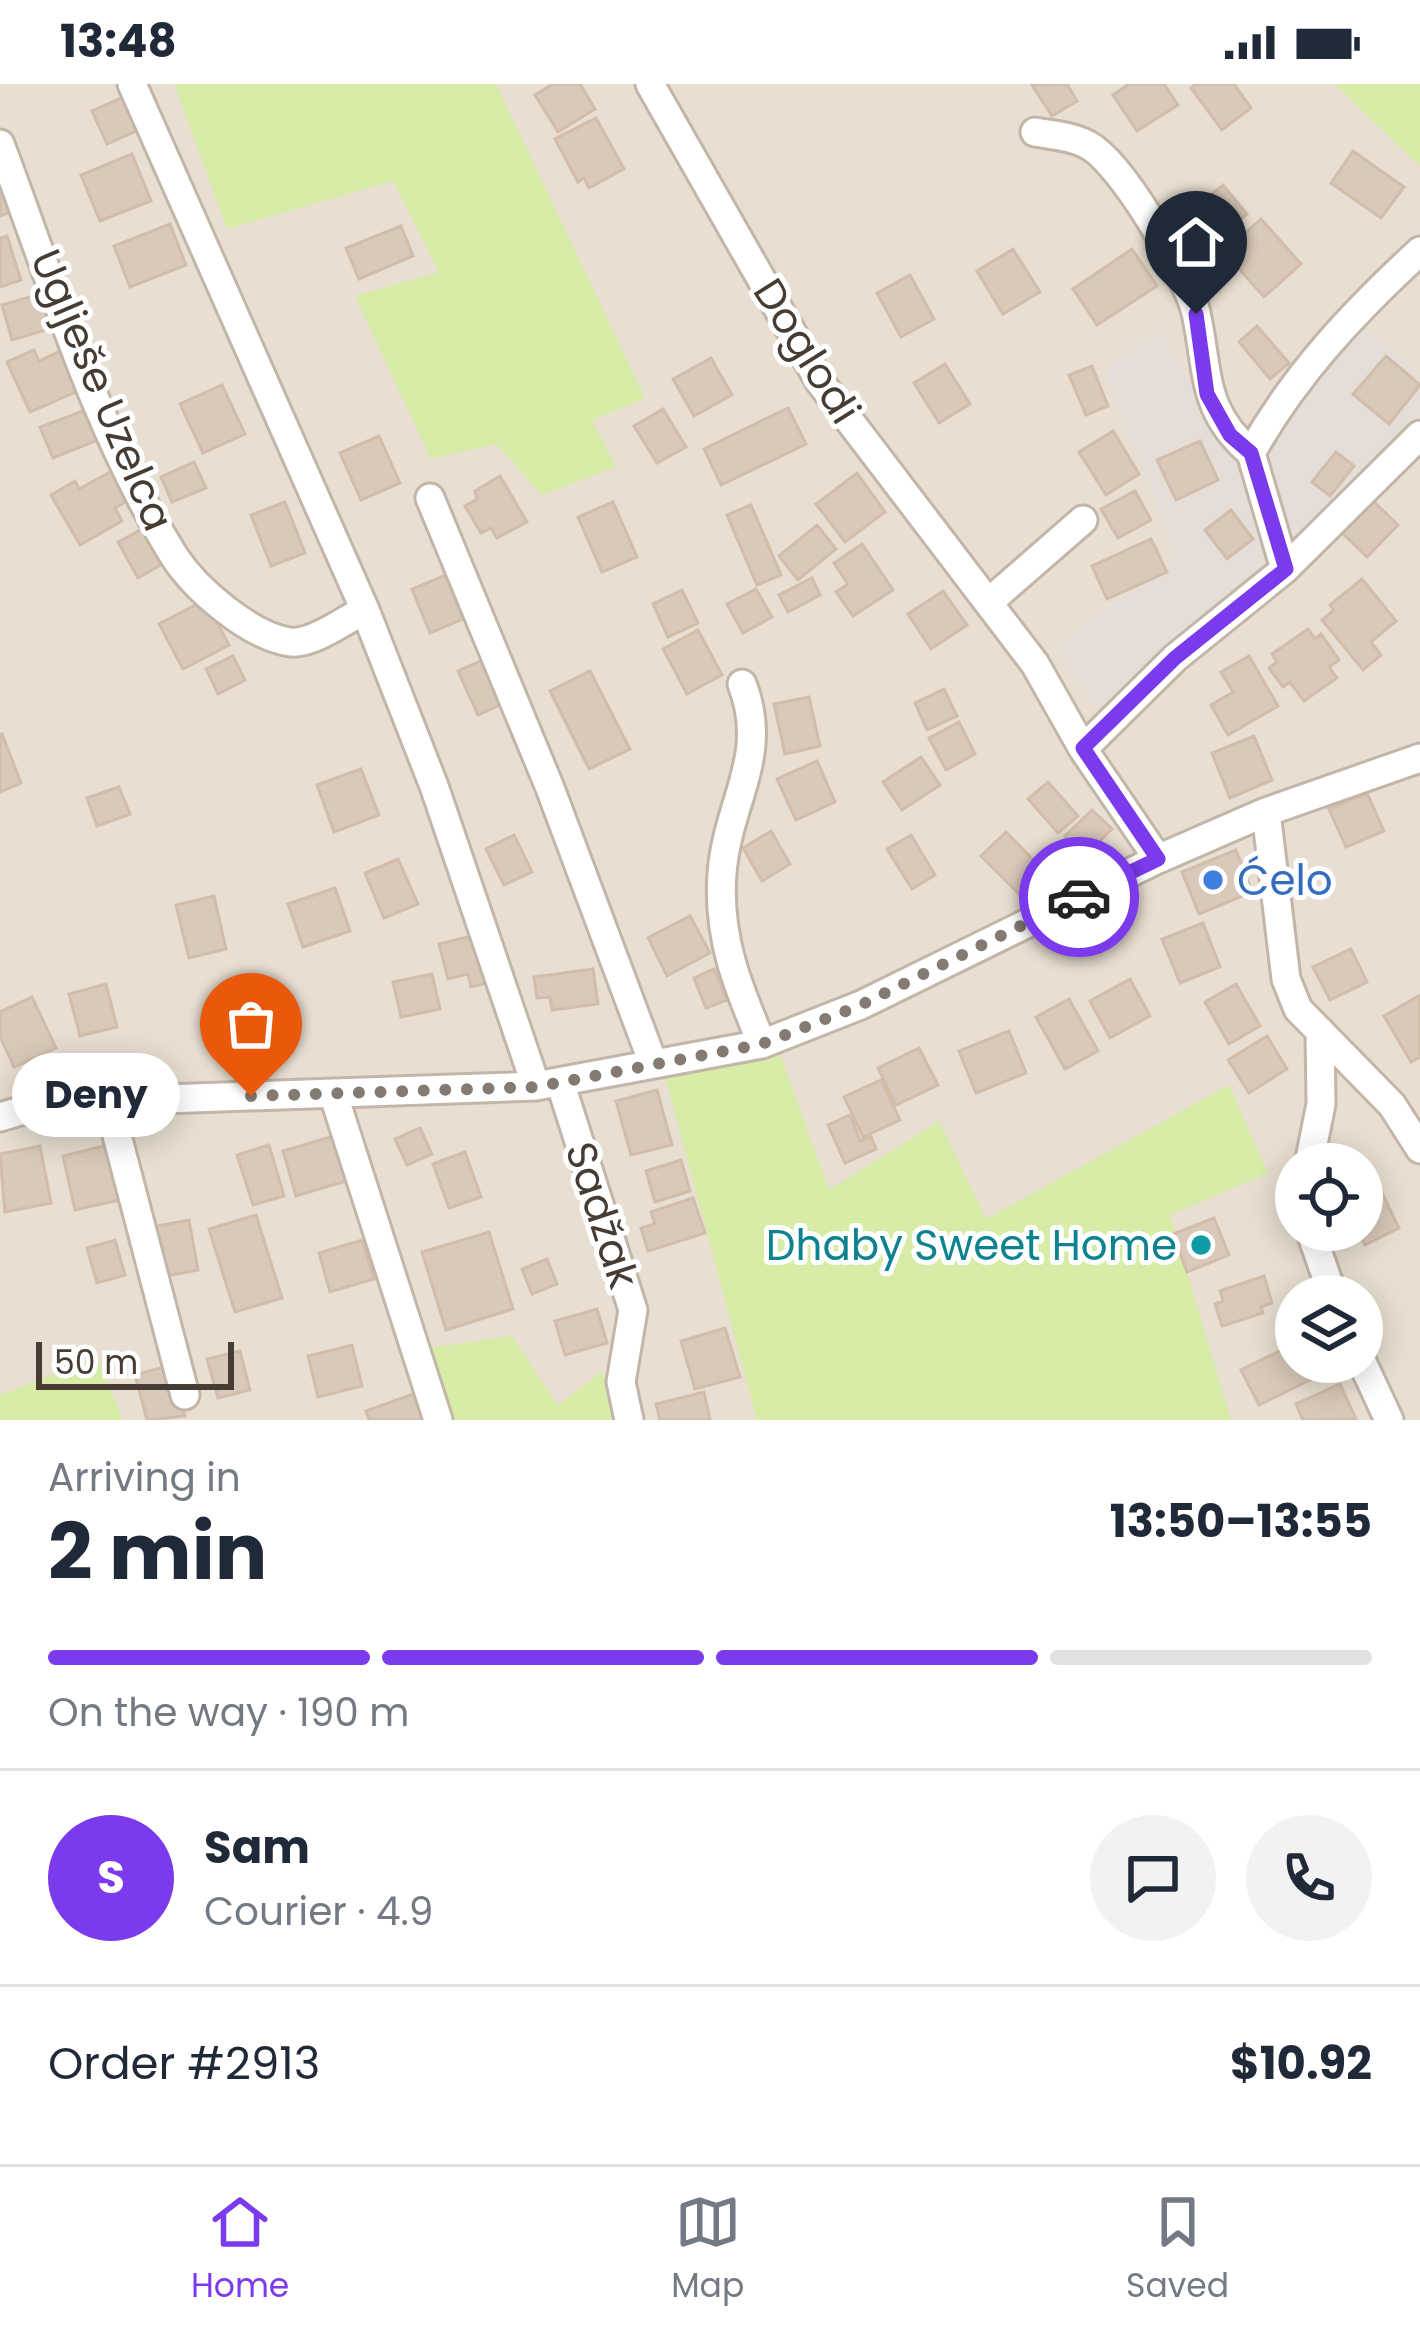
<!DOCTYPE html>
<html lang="en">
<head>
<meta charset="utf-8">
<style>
  body { margin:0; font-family:Poppins,sans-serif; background:#f2f2f3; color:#1f2937; height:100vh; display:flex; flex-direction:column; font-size:45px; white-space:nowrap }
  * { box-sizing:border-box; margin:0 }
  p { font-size:39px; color:#747a83 }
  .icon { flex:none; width:66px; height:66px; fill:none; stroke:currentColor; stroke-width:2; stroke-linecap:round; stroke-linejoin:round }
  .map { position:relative; height:1336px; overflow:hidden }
  .details { display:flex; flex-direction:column; background:#fff; flex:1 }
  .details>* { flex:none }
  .tools { position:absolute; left:1275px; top:1059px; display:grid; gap:24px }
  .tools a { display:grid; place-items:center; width:108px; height:108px; border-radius:50%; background:#fff; box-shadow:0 6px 30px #0003; font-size:60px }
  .scale { position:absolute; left:36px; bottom:30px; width:198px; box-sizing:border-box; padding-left:12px; border:6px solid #463c33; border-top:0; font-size:33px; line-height:42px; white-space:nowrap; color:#463c33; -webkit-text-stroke:9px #fff; paint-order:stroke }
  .pin { position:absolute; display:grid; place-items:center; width:102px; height:102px; color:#fff; margin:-123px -51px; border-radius:50% 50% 50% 0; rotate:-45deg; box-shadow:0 0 12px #0007 }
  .pin .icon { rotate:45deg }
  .courier { position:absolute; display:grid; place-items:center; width:120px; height:120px; margin:-60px; border:9px solid #7c3aed; border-radius:50%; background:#fff; color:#222; box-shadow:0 3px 15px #0007 }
  .bubble { position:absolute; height:84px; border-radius:42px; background:#fff; box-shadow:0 6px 30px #0003; font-size:39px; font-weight:700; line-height:84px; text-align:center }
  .head em { font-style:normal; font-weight:700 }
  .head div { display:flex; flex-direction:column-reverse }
  .head { display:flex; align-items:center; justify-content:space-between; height:204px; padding:0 48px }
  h1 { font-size:78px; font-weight:700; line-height:90px }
  .bar { display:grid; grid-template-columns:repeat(4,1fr); gap:18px 12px; align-content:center; height:144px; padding:0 48px }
  .bar i { height:15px; border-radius:9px; background:#e0e1e3 }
  .bar .current { background:#7c3aed }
  .bar p { grid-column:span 4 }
  .line { display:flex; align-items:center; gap:30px; padding:0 48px; border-top:3px solid #e0e1e3 }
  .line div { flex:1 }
  .round { display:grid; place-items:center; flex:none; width:126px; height:126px; border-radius:63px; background:#f2f2f3 }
  .status { display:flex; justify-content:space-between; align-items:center; height:84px; padding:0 60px; background:#fff; direction:ltr }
  .status svg { height:33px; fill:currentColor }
  .menu { display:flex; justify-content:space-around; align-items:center; height:168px; border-top:3px solid #e0e1e3; background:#fff; font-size:33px; color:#747a83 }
  .menu a { display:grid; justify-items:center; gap:6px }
  .menu .current { color:#7c3aed }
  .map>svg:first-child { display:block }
</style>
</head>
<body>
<div class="status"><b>13:48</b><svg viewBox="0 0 49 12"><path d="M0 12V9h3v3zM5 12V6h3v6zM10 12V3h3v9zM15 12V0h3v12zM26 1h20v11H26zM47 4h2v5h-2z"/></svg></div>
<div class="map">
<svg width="1420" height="1336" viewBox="0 0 1420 1336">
  <rect width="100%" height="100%" fill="#f4ece3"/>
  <!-- residential -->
  <path fill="#e8ded1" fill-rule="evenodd" d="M0 0H1420V1336H0ZM1296 1080H1362V1146H1296ZM1296 1212H1362V1278H1296Z"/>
  <!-- industrial -->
  <path fill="#e5ded8" d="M1353 235 1420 293V333L1287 464 1257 369Z
    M1157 248 1237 372 1271 473 1101 625 1055 563 1177 474 1105 286Z"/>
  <!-- green -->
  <path fill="#d6eca7" d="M174 0H496L645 314 592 336 616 383 542 411 496 360 431 375 355 212 439 188 393 97 227 145Z
    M1334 0H1420V82Z
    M780 970 829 1106 939 1037 986 1135 1229 1001 1268 1089 1170 1131 1231 1336H757L666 995Z
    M512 1252 558 1322 602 1287 618 1336H448L424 1265Z
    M97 1274 123 1336H0V1311Z"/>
  <!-- building -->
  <path fill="#d9c9ba" stroke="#d2bdaa" stroke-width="3" d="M553 0H580L595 25 558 48 535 11Z
    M1067 0 1077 17 1052 32 1032 1Z
    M1129 0H1164L1178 21 1137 47 1113 11Z
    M1196 0H1234L1251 24 1222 46 1191 4Z
    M128 11 143 44 107 60 92 27Z
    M596 34 624 85 589 104 584 94 578 98 555 55Z
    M1353 67 1404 103 1381 134 1331 99Z
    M132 70 151 117 100 137 81 91Z
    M0 98 11 128 0 132Z
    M1223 101 1247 130 1207 163 1183 134Z
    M1261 135 1301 180 1264 213 1224 168Z
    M170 140 186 181 130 203 114 162Z
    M401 142 413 172 359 195 346 164Z
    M7 152 21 196 0 203V154Z
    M1013 165 1040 208 1003 230 977 187Z
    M1132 165 1157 202 1097 241 1073 205Z
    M910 191 934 235 901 253 877 209Z
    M46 208 56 243 12 256 2 221Z
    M1257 242 1289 279 1270 295 1239 258Z
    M34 266 39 277 62 266 80 306 30 328 7 278Z
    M1386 272 1420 301 1389 340 1353 310Z
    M711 274 732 311 694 332 673 295Z
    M945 280 970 320 939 339 914 299Z
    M1092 282 1108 322 1086 331 1069 291Z
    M222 301 245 350 203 369 180 320Z
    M788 324 806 360 721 401 704 365Z
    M663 325 686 363 657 379 634 342Z
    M86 326 98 356 53 374 40 343Z
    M1113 347 1139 390 1106 411 1079 368Z
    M379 352 400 399 361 416 340 369Z
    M1200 357 1218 396 1176 416 1157 376Z
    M1336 368 1354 382 1330 412 1312 398Z
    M194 378 206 404 172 418 161 393Z
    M112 387 129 416 115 424 122 437 80 461 51 411 75 397 79 405Z
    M857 389 885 428 845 458 816 420Z
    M500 392 527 438 497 454 491 444 481 449 465 422 477 415 475 407Z
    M1135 407 1151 436 1118 454 1101 425Z
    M1368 412 1398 441 1367 473 1338 445Z
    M285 418 305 469 271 482 251 431Z
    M613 418 637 473 602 488 578 433Z
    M751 421 781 491 757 501 727 431Z
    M1231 426 1253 455 1227 475 1205 446Z
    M817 441 836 465 798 496 779 472Z
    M144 444 164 479 138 494 118 458Z
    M1151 455 1167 488 1107 515 1092 482Z
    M862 460 893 506 853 532 836 508 848 500 834 479Z
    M446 491 463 535 430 549 412 505Z
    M812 494 820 511 788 528 779 511Z
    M1362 495 1396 537 1371 558 1381 571 1363 586 1322 536 1334 526 1330 521Z
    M756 505 772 533 743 549 727 520Z
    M682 506 698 539 668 553 653 520Z
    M943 507 967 541 931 565 908 530Z
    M205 516 229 561 183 585 159 540Z
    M1308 545 1315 555 1321 550 1339 576 1329 583 1337 594 1304 617 1290 598 1283 603 1269 584 1277 578 1272 570Z
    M698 546 722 591 687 610 663 565Z
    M233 572 245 596 218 610 206 585Z
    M1249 572 1278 622 1228 651 1211 621 1233 608 1221 588Z
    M487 574 506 618 478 631 458 587Z
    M590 587 630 665 589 685 550 607Z
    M944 605 957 632 927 646 915 619Z
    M809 613 820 662 785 670 774 620Z
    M959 638 975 670 946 686 929 654Z
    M2 650 21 699 0 708V651Z
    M1254 652 1272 696 1230 714 1212 669Z
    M921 673 940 701 902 726 883 698Z
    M817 677 835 718 796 736 777 695Z
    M361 685 379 731 334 748 317 701Z
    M1048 698 1078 732 1058 749 1028 715Z
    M119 703 130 730 97 742 87 714Z
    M1367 709 1384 747 1346 763 1329 725Z
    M1092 726 1112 745 1085 772 1065 752Z
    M771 747 790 780 762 797 743 764Z
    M1006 748 1046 789 1022 813 981 772Z
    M514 751 532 788 504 801 486 765Z
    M911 751 935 791 912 805 887 765Z
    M1236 766 1252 808 1199 830 1182 788Z
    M398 775 418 820 384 834 365 789Z
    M335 804 350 847 303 863 288 820Z
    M214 812 226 865 189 874 176 821Z
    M690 832 710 869 667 892 648 854Z
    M1203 839 1220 883 1180 899 1162 855Z
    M479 850 491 898 471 903 468 890 448 895 439 860Z
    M1351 865 1367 898 1330 916 1313 883Z
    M593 885 598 920 552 926 550 913 537 914 534 893Z
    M714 885 727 916 706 924 694 894Z
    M432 890 440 925 401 933 393 898Z
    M1130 895 1150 932 1110 954 1090 917Z
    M106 900 117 943 80 952 69 910Z
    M1236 900 1260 942 1229 960 1205 918Z
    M1420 911V973L1411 978 1384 932Z
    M32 913 56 964 14 983 0 952V928Z
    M1069 915 1098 967 1065 985 1036 933Z
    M1009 947 1026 989 976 1009 959 967Z
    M1267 952 1287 985 1249 1009 1228 976Z
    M919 964 938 1001 896 1021 878 984Z
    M881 996 900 1036 863 1053 844 1013Z
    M657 1006 672 1061 631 1071 616 1017Z
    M850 1031 860 1057 871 1053 876 1065 845 1079 828 1041Z
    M420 1044 432 1070 407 1081 395 1055Z
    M340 1050 353 1095 296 1112 283 1067Z
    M107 1061 119 1116 75 1126 63 1072Z
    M269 1061 284 1112 253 1121 237 1071Z
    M40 1062 51 1119 5 1128 0 1070Z
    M465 1068 481 1113 449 1124 433 1080Z
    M681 1076 690 1107 655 1118 646 1087Z
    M1382 1109 1399 1144 1365 1161 1358 1146 1362 1119Z
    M693 1114 705 1149 648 1167 641 1144 655 1140 651 1128Z
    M256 1131 282 1214 235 1228 209 1145Z
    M1214 1134 1229 1171 1187 1188 1173 1150Z
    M189 1136 198 1186 161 1193 152 1143Z
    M489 1148 513 1225 446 1246 422 1168Z
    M115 1156 125 1191 97 1199 87 1164Z
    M362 1156 374 1195 330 1208 319 1169Z
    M547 1175 557 1200 532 1210 522 1185Z
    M1264 1192 1272 1219 1261 1223 1263 1229 1222 1242 1215 1220 1223 1217 1220 1207Z
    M597 1225 607 1259 565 1271 555 1237Z
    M725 1244 740 1293 695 1305 681 1257Z
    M1296 1259V1278H1313L1320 1291 1259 1321 1241 1286Z
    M352 1261 362 1302 318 1313 308 1272Z
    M240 1267 250 1306 218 1314 207 1275Z
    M171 1281 185 1332 147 1336 135 1291Z
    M1340 1300 1356 1335 1303 1336 1296 1320Z
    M422 1307 432 1336H369L366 1327Z
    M704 1308 710 1336H660L656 1320Z"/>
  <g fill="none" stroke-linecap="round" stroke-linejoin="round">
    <!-- minor casing -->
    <g stroke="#c3b6a8" stroke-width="33">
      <path id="minor" d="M132 0 365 526 434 702 536 1002
        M650 0 820 298 1035 580 1083 665 1158 775
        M1035 48C1052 51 1072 52 1088 61 1122 79 1187 191 1196 229 1209 288 1201 326 1251 369
        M0 60C52 198 96 347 174 472 196 506 250 552 290 558 312 561 346 535 365 526
        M430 414 550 704 653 979
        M1285 485 1420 351
        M989 518 1083 436
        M742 600C770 672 728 716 722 789 717 853 738 903 762 960
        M1083 665 1175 574 1285 485 1251 369C1295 290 1354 228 1420 167
        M1266 728 1286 895 1298 925 1392 1021 1420 1065
        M560 998 633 1226 621 1298 629 1336
        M334 1012 438 1336
        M108 1017 185 1311
        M0 1033 34 1023 108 1017 536 1002 762 960 861 921 1158 775 1266 728 1420 674
        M1309 1080 1321 1020 1320 947
        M1310 1146 1333 1212
        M1362 1278 1389 1336"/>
    </g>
    <!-- minor -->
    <use href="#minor" stroke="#fff" stroke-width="27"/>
  </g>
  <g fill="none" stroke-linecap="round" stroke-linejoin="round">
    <!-- done -->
    <path stroke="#837a71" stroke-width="12" stroke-dasharray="0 21.6" d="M251 1012 536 1003 762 960 861 921 1079 813"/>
    <!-- route -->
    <path stroke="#7c3aed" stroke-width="15" d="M1079 813 1158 775 1083 664 1175 574 1286 485 1251 369 1230 351 1207 310 1196 230"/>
  </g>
  <!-- markers -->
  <circle fill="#3f7fe0" stroke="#fff" stroke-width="4.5" cx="1213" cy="796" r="12"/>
  <circle fill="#0f9aa8" stroke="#fff" stroke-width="4.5" cx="1201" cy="1161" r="12"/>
  <g text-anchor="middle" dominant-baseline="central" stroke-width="10" stroke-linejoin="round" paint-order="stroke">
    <!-- street labels -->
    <g font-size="42" fill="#463c33" stroke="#fff">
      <text transform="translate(807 267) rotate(58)">Doglodi</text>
      <text transform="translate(102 306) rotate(67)">Uglješe Uzelca</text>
      <text transform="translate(602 1131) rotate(72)">Sadžak</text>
    </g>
    <!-- shop labels -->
    <g font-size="42" fill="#366cbe" stroke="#fff" text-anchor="start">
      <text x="1237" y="796">Ćelo</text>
    </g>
    <!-- culture labels -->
    <g font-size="42" fill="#0d838f" stroke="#fff" text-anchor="end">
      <text x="1177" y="1161">Dhaby Sweet Home</text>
    </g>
  </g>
</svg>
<div class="tools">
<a><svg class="icon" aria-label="locate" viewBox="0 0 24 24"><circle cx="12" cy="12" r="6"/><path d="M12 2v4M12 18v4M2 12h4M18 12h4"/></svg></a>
<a><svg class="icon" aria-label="layers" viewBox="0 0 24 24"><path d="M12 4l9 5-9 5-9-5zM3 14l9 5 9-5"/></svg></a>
</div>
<div class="scale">50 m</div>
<div class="pin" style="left:251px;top:1012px;background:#ea580c"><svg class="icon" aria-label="bag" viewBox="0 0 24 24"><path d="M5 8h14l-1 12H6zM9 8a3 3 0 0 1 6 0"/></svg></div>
<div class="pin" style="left:1196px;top:230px;background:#1f2937"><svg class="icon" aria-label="home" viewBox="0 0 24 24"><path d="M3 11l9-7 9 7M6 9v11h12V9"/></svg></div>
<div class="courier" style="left:1079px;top:813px"><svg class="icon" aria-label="car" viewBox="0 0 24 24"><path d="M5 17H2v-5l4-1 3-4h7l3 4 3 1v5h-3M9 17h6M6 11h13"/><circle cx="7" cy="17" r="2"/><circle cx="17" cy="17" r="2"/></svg></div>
<div class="bubble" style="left:12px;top:969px;width:168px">Deny</div>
</div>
<section class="details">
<div class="head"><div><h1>2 min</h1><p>Arriving in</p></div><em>13:50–13:55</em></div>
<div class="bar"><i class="current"></i><i class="current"></i><i class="current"></i><i></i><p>On the way · 190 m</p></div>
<div class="line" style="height:216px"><b class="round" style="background:#7c3aed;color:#fff">S</b><div><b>Sam</b><p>Courier · 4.9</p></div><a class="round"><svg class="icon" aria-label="chat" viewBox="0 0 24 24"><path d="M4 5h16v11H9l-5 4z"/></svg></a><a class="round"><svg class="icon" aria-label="phone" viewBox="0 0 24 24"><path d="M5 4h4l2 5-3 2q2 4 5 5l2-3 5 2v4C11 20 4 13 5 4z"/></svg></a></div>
<div class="line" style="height:156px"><div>Order #2913</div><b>$10.92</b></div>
</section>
<nav class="menu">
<a class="current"><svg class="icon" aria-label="home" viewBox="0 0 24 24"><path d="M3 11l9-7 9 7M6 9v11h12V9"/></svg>Home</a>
<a><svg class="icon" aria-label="map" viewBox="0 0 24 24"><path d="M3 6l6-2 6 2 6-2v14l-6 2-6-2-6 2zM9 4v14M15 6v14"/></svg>Map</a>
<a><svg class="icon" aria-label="saved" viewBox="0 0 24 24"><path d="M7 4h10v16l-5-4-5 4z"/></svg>Saved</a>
</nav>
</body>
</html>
